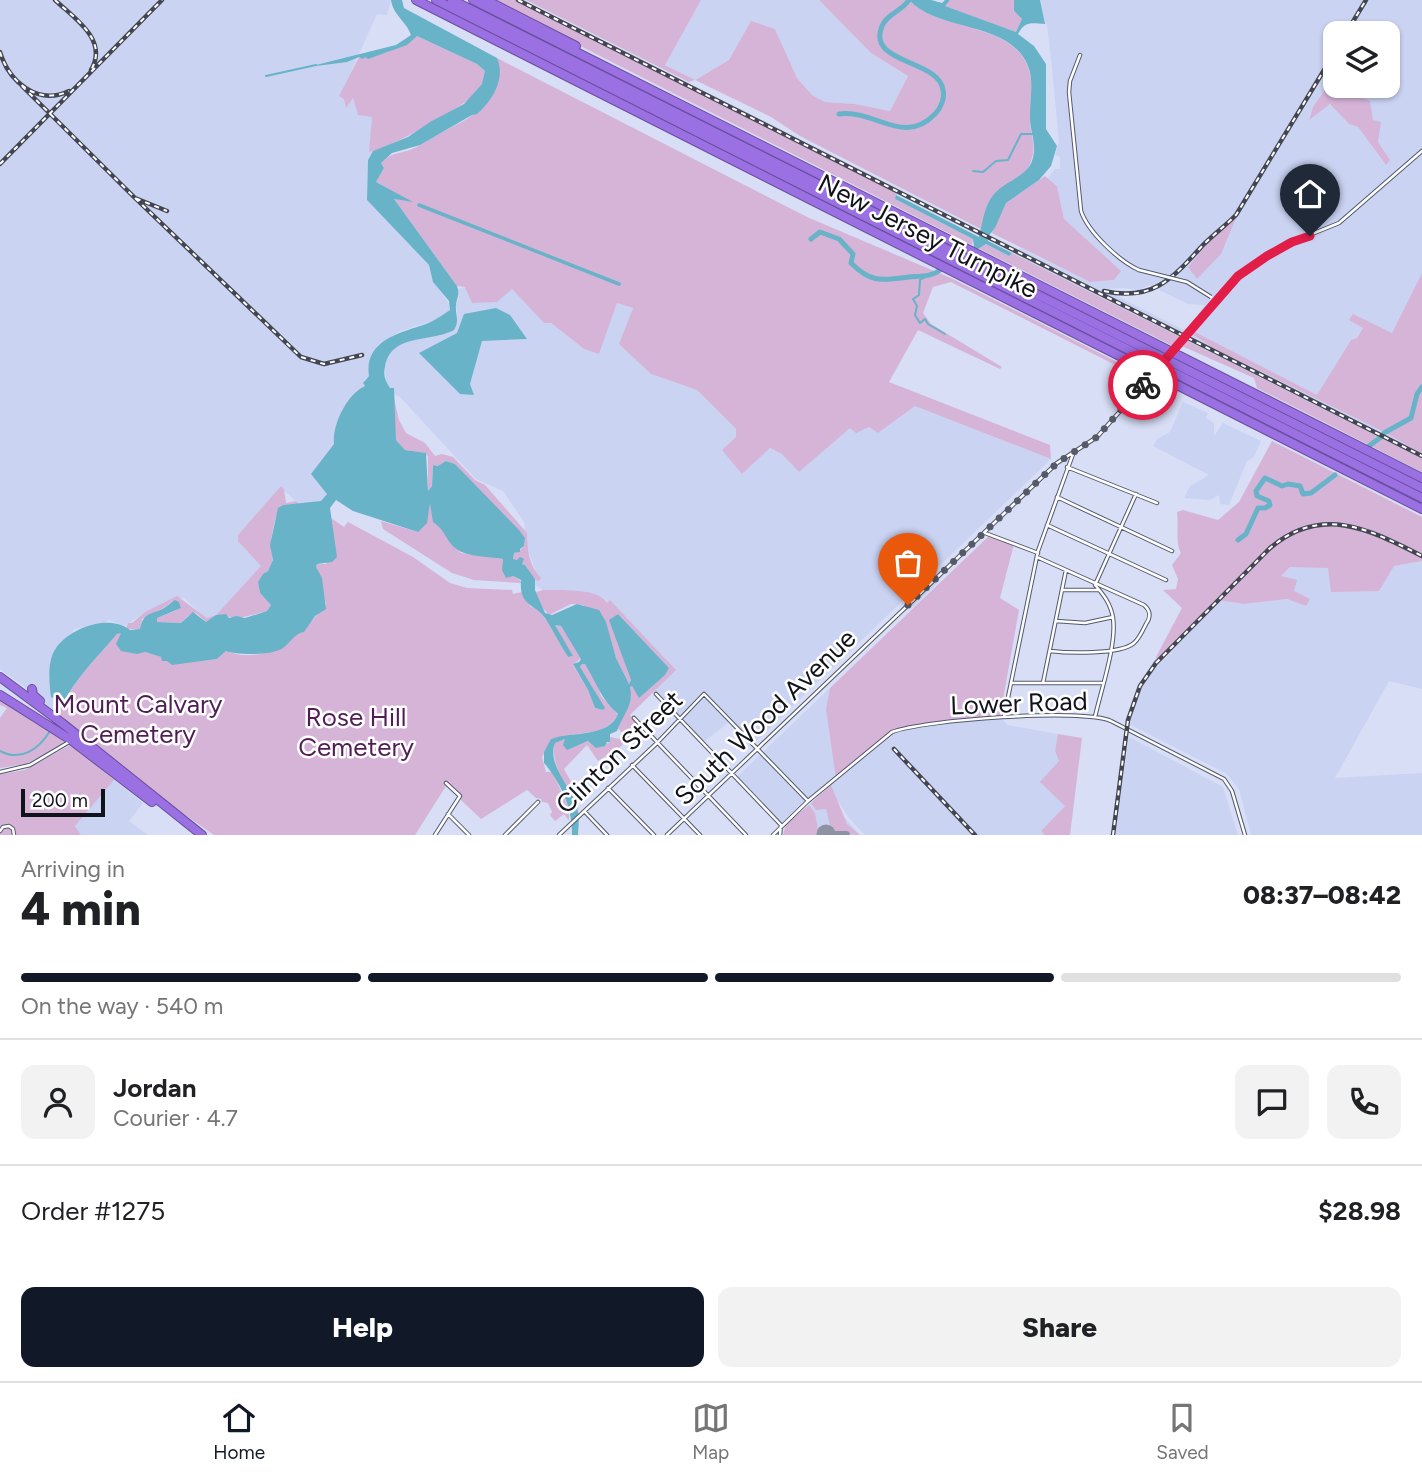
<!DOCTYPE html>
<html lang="en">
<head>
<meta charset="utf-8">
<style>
  body { margin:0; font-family:Figtree,sans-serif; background:#f2f2f2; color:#202124; height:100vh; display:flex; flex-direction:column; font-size:26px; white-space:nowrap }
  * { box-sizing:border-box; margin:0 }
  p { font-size:23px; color:#757577 }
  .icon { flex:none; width:38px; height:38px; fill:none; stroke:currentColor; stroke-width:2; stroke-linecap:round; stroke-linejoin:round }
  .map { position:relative; height:835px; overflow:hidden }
  .drawer { display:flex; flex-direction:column; background:#fff; flex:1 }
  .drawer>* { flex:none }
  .buttons { position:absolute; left:1323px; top:21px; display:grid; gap:14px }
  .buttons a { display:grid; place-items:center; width:77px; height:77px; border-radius:14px; background:#fff; box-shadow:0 2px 5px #0004; font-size:35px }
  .scale { position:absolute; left:21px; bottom:18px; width:84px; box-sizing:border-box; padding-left:7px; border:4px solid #11131b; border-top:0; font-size:19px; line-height:24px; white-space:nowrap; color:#11131b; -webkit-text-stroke:5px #fff; paint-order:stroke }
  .pin { position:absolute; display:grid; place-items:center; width:60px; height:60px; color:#fff; margin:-72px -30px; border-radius:50% 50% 50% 0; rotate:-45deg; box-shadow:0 0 7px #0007 }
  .pin .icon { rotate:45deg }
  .courier { position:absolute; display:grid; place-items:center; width:70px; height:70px; margin:-35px; border:5px solid #e11d48; border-radius:50%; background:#fff; color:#222; box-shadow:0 2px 9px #0007 }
  .head em { font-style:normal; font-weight:800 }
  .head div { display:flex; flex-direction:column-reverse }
  .head { display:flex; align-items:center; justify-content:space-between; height:119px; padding:0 21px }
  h1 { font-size:46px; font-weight:800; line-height:52px }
  .bar { display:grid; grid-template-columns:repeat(4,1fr); gap:10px 7px; align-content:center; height:84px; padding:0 21px }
  .bar i { height:9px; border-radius:5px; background:#e0e0e0 }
  .bar .active { background:#111827 }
  .bar p { grid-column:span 4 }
  .line { display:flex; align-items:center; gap:18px; padding:0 21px; border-top:2px solid #e0e0e0 }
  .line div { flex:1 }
  .round { display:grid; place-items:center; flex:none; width:74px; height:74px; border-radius:14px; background:#f2f2f2 }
  .action { display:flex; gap:14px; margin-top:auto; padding:14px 21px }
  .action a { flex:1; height:80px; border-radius:14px; background:#111827; color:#fff; font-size:28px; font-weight:800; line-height:80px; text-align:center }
  .action a+a { background:#f2f2f2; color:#202124 }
  .tabs { display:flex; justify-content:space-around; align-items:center; height:98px; border-top:2px solid #e0e0e0; background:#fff; font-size:19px; color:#757577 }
  .tabs a { display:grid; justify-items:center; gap:4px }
  .tabs .active { color:#111827 }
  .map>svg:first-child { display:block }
</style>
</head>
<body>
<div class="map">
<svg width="1422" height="835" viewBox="0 0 1422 835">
  <rect width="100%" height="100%" fill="#d7def6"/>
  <!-- built -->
  <path fill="#cad3f2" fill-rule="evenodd" d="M0 0H391L387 15 377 14 340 96 348 102 353 98 359 115 372 117 370 151H373L368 160 367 200 429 265 433 281 450 305V310L436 320 400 331 378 345 374 351 369 376 364 380 365 386 334 444 312 474 328 493 321 501 299 504 280 487 260 563 261 566 216 615 207 619 184 598 145 612 125 626 109 620 105 623 75 629 55 649 58 700 56 715 37 696 0 669Z
    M701 0H819L871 53 908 76 890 111 855 104 825 102 812 95 797 78 775 29 729 60 694 80 664 64Z
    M1040 0H1422V273L1392 333 1363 328 1357 338 1351 340 1317 396 1188 328 1205 305 1188 304 1149 285 1138 290 1124 288 1103 289 1192 334 1213 348 1386 433 1422 454V459L1012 253 1020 248 1090 282 1114 280 1064 219 1057 186 1048 178 1055 169H1060V157L1055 155 1059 143 1052 68 1047 25 1045 24ZM1335 33H1388V86H1359L1356 95 1373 120 1378 142 1389 159 1385 164 1358 127 1349 124 1330 104 1309 119 1313 107 1335 75Z
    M465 287 512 289 544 323H551L584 349 598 353 617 303 633 308 625 350 634 357 651 374 697 390 736 429V437L782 453 799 472 850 427H869L878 433 915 406 1051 459 753 744 730 721 704 742 654 691 666 659 610 601 607 603 605 599 589 593 543 590 535 585 536 572 527 547 524 522 503 491 476 479 399 396 393 394V388H390L386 382 385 364 391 349 401 343 450 332 458 315 456 306 459 297 458 289ZM457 333 527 339 482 341 470 384 420 353Z
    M1183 402 1208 413 1206 418 1214 423V436L1223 423 1261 441 1254 457 1247 461 1229 505 1220 504 1219 495 1210 500 1184 498 1190 486 1209 475 1153 446 1157 439 1170 432Z
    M1422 561V689L1389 681 1335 778 1422 773V835H1251L1239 789 1227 774 1127 723 1139 687 1156 657 1162 662 1218 600 1244 604 1287 599 1306 606 1280 576 1290 567 1394 566Z
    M830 688 826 709 898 730 1000 716 1007 725 1058 734 1055 751 1059 761 1065 806 1041 831 1045 835H865L849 818 828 786 789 818 783 826 737 777Z
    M1129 737 1223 787 1238 835H1115Z
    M114 780 143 803 129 821 148 835H81L75 826Z
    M820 796 841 813 860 835H793L790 820Z"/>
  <!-- green -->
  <path fill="#d6b4d8" d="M490 0H515L897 193 895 199 973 239 972 245Z
    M526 0H701L665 65 695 80 729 60 751 21 775 29 797 78 812 95 825 102 855 104 890 111 908 76 871 53 819 0H909C938 32 1011 21 1028 67 1034 81 1030 100 1030 115 1029 138 1039 142 1029 167L982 223 981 229 800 136 771 117 695 80 689 82Z
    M950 0H1014V11L1022 19 1016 32 944 6Z
    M417 36 477 64 485 71C485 78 483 85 478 91 466 106 389 149 369 152L372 117 358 115 353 98 346 108 344 99 339 96 359 57C381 58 400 47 417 36Z
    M497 58 807 217 953 279 1145 376 1143 379 951 282 933 287 923 313 931 324 1002 367 1000 369 918 330 889 382 1050 445 1051 459 915 406 878 433 869 427 856 433 850 428 799 472 782 454 770 448 742 474 722 450 736 437V429L697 390 651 374 619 344 633 308 617 303 599 354 584 349 551 323H544L512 289 497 302 472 303 465 287 457 286 394 199 410 201 376 182 384 168 381 163C391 153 397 154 410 150 420 146 429 139 439 134 473 116 503 104 497 58Z
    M1335 75V86H1359L1356 95 1370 101 1373 120 1381 122 1378 142 1390 160 1386 165 1358 127 1349 124 1330 104 1309 120 1313 107Z
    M1045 176 1057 186 1064 219 1121 271 1114 280 1090 282 992 233 1006 203Z
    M1236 218 1221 254 1197 279 1188 267 1216 233Z
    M986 244 1009 256 1012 253 1415 455 1422 459V472L1257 388 1254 378 1175 343 1173 346 978 248Z
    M1422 273V454L1386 433 1213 348 1192 334 1195 332 1317 395 1351 340 1357 338 1363 328 1349 320 1353 314 1392 333Z
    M393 394 399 420 406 433 425 443 435 456 442 454 453 457 475 480 485 485 527 533C527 549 529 566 541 578L539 581 535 580 525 565 513 559 514 553H517L524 546 525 538 455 464 446 461 439 466 433 465 432 486 428 491V456L424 453 405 450 396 440Z
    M1272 441 1422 517V561L1394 566 1379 591 1331 592 1328 568 1290 567 1281 576 1297 580 1294 591 1310 599 1306 606 1287 599 1244 604 1218 600 1161 662 1156 657 1182 608 1163 590 1176 589 1178 579 1172 565 1181 553C1175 543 1179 525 1177 512L1183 510 1218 520 1239 502Z
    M281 486 284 489 286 503 296 501 299 504 282 505C274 516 273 529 271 542 270 550 274 557 272 564 269 571 262 576 258 582L260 593 271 605 267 611C247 616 240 620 220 615L206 622 196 613 188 616 181 623 157 622V618L177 610 172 601 167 606 142 619 140 629H126L128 623H132L145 612 177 596 207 618 216 615 261 566 238 541V535Z
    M430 499 450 543 461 553 503 559 513 576 521 581V583L474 580 452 573 383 529 381 521 418 532Z
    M331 518 344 527 348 522 413 557 450 583 467 588 512 590 513 594 522 592 531 607C543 608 560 644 568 657L572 656 555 625 561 626 581 658 573 665 588 690 595 708 603 710 580 667 582 664H585L595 679 601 696 618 715C598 746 565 719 542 757L546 772H551L554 775 569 809V821L564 814 555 821 550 815 552 812 548 803 542 802 541 799 536 798 527 790 481 819 446 786 415 835H214L151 791 58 717C67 686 96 659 117 634L122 632 145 652 161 657 193 662 217 659 226 651C268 667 302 634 326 604L316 567 317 564H326L334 548Z
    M990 535 1014 544 1000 598 1019 610 1000 716 898 730 836 779 826 709 830 688Z
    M543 590C559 590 600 588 607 603L610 600 676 670 630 715 641 727 620 747 598 761 587 745 564 769C571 782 582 796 578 811 570 794 548 759 555 742L565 739 572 747 589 741 597 748 610 742V737L619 739 626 735V732H621L618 728C623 711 632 707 629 687L632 686 639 697 665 675 669 668 618 614 610 621 631 680 629 684 616 658 604 621 583 605 571 604 549 615 539 604 536 592Z
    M0 700 36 724 57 733 64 739 63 744 26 764 0 768V718L7 708 0 705Z
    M1058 734 1082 738 1070 835H1045L1041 831 1065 806 1040 782 1059 761 1055 751Z
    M72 744 114 780 75 826 81 835H0V774L25 770Z
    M831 785 847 824 860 835C850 835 842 831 832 833L826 809 816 810 811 803Z
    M809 805 815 813 819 835H783L786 824Z"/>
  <!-- water -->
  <path fill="#68b3c8" d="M391 0H402L404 8 497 58C506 79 492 101 477 114L472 115 420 145 392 153 381 163 384 168 376 182 413 202 394 199 457 286C460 295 457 297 456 305 455 315 460 320 454 330 429 343 391 333 385 367 383 375 385 381 390 388H394L396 440 405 450 426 453 428 491 432 486 433 465 438 466 446 461 455 464 519 530 525 538 524 546 520 549V552L514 553 513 559 517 560 520 557 524 559 522 564 525 565 535 579V590L545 613 552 615 577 604 599 610 606 622 616 658 629 684 631 680 609 620 618 614 669 668 665 675 639 698 632 686 630 687C634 706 623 714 617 731L610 734V742H607L605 746 596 748 588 741 567 750 563 745 565 739 555 743C546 765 574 789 578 812 580 819 578 828 578 835H572C573 809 560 781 544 763V752L551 739C573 731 608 738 618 714 602 701 596 682 585 664H582L580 667 605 708 603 710 595 708 588 690 573 664 579 662 581 659 561 626 555 625 573 656 568 657C560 645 553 630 545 618 535 603 519 607 521 580L513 576 506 578 502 570 503 559C486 556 461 558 450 543 444 534 443 529 433 522L430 503 427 523 418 532 353 511 336 500 330 508 337 557 332 562 317 564 316 567 322 578 326 609 315 616 304 632C295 633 290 643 283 648 272 656 236 655 226 651L217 659 172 665 167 661H162L161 657 145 652 137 654 121 651 116 644 121 633 117 634C96 659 67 686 58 717L56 715 58 700 51 697C49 681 47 661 56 648 71 627 110 614 130 630L140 629C143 615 147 615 160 610 166 608 170 603 175 600L179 602 181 608 157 618V622L181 623 193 612 206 622 216 615 226 614 229 618 236 616 245 618 267 611 271 605 260 593 258 582 263 574 268 571 273 560 270 545 278 508 283 505 321 501 327 494 311 474 334 444C332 425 347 394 365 386L363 383 369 376C364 343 395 334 420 326 431 323 440 317 450 310L449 301 433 282 429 265 367 200 368 160 373 151 408 137 430 122 464 104 482 84 485 71 477 64 417 36 407 45 368 59 365 57 363 59 359 57 347 62 316 66V65L396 45 411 35C407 22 393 15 391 0Z
    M909 0H931L942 3 945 0H950L945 6 1016 32 1022 19 1014 11V0H1040L1045 24C1031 23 1025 21 1018 34L1034 46 1046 64V129L1057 146 1051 166 1039 180 1006 203 995 228 987 238 988 241 1012 253 1009 256 986 244 940 272 936 271 974 247 973 239 895 199 896 195 904 199 979 237C983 222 984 204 996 192 1006 181 1027 176 1032 161 1038 143 1029 131 1030 114 1030 99 1034 80 1028 66 1009 20 940 33 909 0Z
    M496 308 510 315 527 339 482 341 470 384 474 395 460 394 419 353 457 333 464 314Z"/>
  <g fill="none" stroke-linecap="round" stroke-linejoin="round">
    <!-- stream -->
    <path stroke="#68b3c8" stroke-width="2" d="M266 76 316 65
      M973 171 983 172 996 161 1008 160 1021 134H1034
      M927 276 920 280 919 295 913 299 917 306 915 315 920 323 925 319 928 324 945 334
      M0 751C21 762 39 749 50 731"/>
    <!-- canal -->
    <path stroke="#68b3c8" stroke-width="3.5" d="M419 205 619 284"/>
    <!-- river -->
    <path stroke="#68b3c8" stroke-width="5" d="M839 114C876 109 903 147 935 114 941 108 945 98 943 90 939 59 866 64 882 26 887 14 902 11 909 0
      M811 239 820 232 839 239 853 254 851 263C872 284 882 280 909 277 922 276 931 277 942 269
      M1384 433 1411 418 1417 394 1422 387
      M1369 446 1381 437
      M1238 540 1246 534 1258 508H1265L1270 505 1269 501 1257 496 1256 491 1265 478 1282 486 1288 484 1300 486 1303 494 1311 493 1335 475"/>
    <!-- taxiway -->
    <path stroke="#8d92a4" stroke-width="8" d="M836 835H846"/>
    <!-- runway -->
    <path stroke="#8d92a4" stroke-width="19" d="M826 834V835"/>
    <!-- street casing -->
    <g stroke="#53596d" stroke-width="4.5">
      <path id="street" d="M1080 55 1070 81 1069 92 1081 211C1088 232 1119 261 1139 270
        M1195 324 1225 289 1250 267 1292 242 1339 223 1422 151
        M1067 467 1157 503
        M1057 497 1172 551
        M1047 525 1166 580
        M985 533 1038 553
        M1037 557 1144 605C1151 611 1151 617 1146 624 1143 630 1139 639 1134 643 1120 655 1067 653 1050 651
        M1063 590H1099
        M1056 621 1085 623 1113 617
        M1011 683H1102
        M1043 683 1066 570
        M656 694 781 825
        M1004 717 1038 551 1073 454
        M1095 717C1101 690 1117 644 1113 618 1111 604 1103 594 1095 585L1136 494
        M634 718 746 835
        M632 765 700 835
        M0 772 30 765 69 742
        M608 788 654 835
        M585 812 607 835
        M448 814 469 835
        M0 831 3 827 9 826 13 829 14 835
        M435 835 460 796 446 783
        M505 835 538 802
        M559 835 657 743 704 694 808 801
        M667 835 1057 463 1097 437 1147 381
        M773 835 808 801 892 732C922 720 1083 708 1111 721L1224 779 1232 791 1245 835
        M780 835 781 825"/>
    </g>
    <!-- highway casing -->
    <g stroke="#6a4f9c" stroke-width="10">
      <path id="highway" d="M416 0 1422 509
        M436 0 1422 498
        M452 0 1422 488
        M473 0 1422 478
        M486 0 576 46
        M0 677 62 723 202 835
        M32 689 33 695 40 701
        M0 695 71 740 152 802"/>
    </g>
    <!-- street -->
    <use href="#street" stroke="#fff" stroke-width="2.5"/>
    <!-- highway -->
    <use href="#highway" stroke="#9a70e2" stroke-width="8"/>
    <!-- rail casing -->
    <g stroke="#434652" stroke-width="4.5">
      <path id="rail" d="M55 0C74 18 109 40 91 70
        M518 0 1422 456
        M1346 33 1366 0
        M0 52C9 82 38 106 69 91
        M22 86 135 198 167 211
        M0 164 162 0
        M135 198 301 357 324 364 362 355
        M1104 291C1153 302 1173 278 1203 245 1213 235 1225 226 1236 215L1335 52
        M894 749 975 835
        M1113 835 1128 720 1140 686 1156 663 1269 549C1321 504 1369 529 1422 556"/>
    </g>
    <!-- rail -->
    <use href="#rail" stroke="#fff" stroke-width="2" stroke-dasharray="5" stroke-linecap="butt"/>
    <!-- street-bridge casing -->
    <g stroke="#53596d" stroke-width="4.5" stroke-linecap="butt">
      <path id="street-bridge" d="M1139 270 1187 282 1211 297
        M1147 381 1195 324"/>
    </g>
    <!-- street-bridge -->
    <use href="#street-bridge" stroke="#fff" stroke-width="2.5"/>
  </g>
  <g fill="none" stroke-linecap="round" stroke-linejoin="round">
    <!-- done -->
    <path stroke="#565a68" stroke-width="7" stroke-dasharray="0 12.6" d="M908 605 1057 463 1097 437 1143 385"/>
    <!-- route -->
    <path stroke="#e11d48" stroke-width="9" d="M1143 385 1238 276 1267 256 1292 242 1310 236"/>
  </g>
  <g text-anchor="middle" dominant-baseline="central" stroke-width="5" stroke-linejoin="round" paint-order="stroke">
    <!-- street labels -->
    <g font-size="26" fill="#11131b" stroke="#fff">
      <text transform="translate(928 236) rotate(27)">New Jersey Turnpike</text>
      <text transform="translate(1019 703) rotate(-2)">Lower Road</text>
      <text transform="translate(765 717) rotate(-44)">South Wood Avenue</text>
      <text transform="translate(619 752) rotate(-44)">Clinton Street</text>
    </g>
    <!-- park labels -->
    <g font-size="26" fill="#511d55" stroke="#fff">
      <text x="138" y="704">Mount Calvary<tspan x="138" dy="30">Cemetery</tspan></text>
      <text x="356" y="717">Rose Hill<tspan x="356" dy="30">Cemetery</tspan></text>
    </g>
  </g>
</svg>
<div class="buttons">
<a><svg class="icon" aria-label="layers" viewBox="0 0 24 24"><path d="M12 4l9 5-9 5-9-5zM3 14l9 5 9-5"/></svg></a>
</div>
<div class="scale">200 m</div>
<div class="pin" style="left:908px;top:605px;background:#ea580c"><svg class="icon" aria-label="bag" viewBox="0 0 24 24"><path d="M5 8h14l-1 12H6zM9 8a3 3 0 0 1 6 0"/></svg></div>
<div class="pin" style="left:1310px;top:236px;background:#1f2937"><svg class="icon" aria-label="home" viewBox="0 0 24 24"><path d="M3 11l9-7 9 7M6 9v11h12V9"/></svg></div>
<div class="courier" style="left:1143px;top:385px"><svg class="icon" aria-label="bike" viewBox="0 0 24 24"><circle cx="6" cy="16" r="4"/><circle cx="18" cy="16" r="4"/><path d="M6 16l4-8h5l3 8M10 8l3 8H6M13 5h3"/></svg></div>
</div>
<section class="drawer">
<div class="head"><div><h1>4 min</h1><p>Arriving in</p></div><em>08:37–08:42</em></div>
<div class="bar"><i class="active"></i><i class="active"></i><i class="active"></i><i></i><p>On the way · 540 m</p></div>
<div class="line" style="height:126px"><a class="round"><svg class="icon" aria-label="person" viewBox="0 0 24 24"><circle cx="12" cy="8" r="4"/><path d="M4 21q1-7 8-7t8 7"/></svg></a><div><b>Jordan</b><p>Courier · 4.7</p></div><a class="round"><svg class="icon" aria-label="chat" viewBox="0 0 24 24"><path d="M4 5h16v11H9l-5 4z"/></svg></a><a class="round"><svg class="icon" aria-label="phone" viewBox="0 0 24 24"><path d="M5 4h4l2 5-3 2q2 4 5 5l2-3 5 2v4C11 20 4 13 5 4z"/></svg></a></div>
<div class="line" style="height:91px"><div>Order #1275</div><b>$28.98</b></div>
<div class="action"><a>Help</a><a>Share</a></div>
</section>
<nav class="tabs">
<a class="active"><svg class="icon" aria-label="home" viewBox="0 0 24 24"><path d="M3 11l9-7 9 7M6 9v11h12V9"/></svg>Home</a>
<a><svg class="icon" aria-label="map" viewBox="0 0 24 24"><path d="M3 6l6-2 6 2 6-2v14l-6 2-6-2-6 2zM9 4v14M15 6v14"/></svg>Map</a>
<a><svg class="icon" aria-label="saved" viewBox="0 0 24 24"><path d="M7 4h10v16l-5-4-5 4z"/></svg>Saved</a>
</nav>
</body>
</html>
